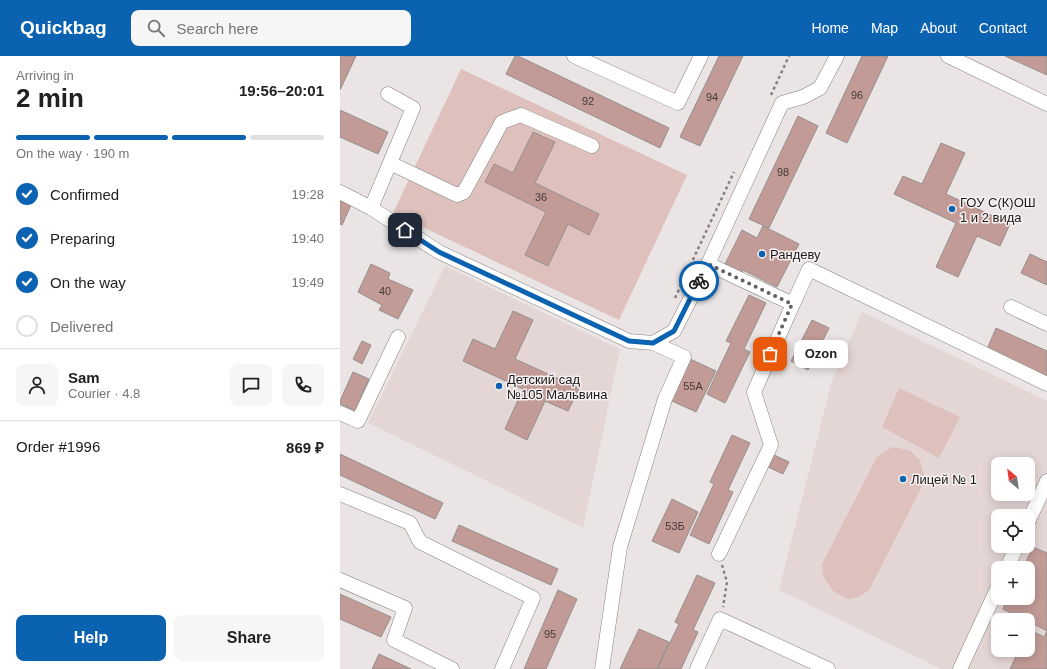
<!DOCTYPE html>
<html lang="en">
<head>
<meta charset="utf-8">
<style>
  body { margin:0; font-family:Helvetica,sans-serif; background:#f6f6f6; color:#202124; height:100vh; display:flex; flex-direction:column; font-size:15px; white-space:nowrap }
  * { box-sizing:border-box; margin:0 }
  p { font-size:13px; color:#757577 }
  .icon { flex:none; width:22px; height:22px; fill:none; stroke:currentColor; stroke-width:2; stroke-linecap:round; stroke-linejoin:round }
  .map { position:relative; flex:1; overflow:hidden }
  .drawer { display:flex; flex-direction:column; background:#fff; width:340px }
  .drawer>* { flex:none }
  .needle { width:26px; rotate:331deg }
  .controls { position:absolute; left:651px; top:401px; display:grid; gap:8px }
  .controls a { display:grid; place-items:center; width:44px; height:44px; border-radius:8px; background:#fff; box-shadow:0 2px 10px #0003; font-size:20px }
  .pin { position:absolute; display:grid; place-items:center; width:34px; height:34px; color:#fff; margin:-17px; border-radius:8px; box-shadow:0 2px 6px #0006 }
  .courier { position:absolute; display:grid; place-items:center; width:40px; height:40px; margin:-20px; border:3px solid #0b62b0; border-radius:50%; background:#fff; color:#222; box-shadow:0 1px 5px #0007 }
  .bubble { position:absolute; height:28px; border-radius:8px; background:#fff; box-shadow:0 2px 10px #0003; font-size:13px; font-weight:700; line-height:28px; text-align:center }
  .overview em { font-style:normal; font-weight:700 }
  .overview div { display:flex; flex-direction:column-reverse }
  .overview { display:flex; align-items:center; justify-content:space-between; height:68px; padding:0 16px }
  h1 { font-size:26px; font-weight:700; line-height:30px }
  .bar { display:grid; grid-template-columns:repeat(4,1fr); gap:6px 4px; align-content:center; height:48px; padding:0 16px }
  .bar i { height:5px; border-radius:3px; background:#e0e0e0 }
  .bar .on { background:#0b62b0 }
  .bar p { grid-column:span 4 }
  .line { display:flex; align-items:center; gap:10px; padding:0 16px; border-top:1px solid #e0e0e0 }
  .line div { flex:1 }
  .round { display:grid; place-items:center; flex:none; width:42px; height:42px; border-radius:8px; background:#f6f6f6 }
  ol { padding:0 16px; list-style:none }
  li { display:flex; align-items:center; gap:12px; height:44px }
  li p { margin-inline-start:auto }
  li .icon { padding:4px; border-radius:50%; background:#0b62b0; color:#fff; stroke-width:4 }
  li:last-child { color:#757577 }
  li i { width:22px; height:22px; border:2px solid #e0e0e0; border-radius:50% }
  .action { display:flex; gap:8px; margin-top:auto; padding:8px 16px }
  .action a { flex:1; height:46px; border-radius:8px; background:#0b62b0; color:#fff; font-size:16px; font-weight:700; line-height:46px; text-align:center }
  .action a+a { background:#f6f6f6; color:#202124 }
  header { display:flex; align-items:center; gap:24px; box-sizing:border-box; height:56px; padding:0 20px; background:#0b62b0; color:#fff }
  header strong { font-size:19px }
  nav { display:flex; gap:22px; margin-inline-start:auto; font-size:14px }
  .search { width:280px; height:36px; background:#f6f6f6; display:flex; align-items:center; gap:10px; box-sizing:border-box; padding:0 14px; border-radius:8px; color:#757577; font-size:15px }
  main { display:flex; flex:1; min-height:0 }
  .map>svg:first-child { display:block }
</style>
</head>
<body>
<header>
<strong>Quickbag</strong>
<div class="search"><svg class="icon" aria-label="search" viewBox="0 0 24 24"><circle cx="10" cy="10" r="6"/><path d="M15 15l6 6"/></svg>Search here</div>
<nav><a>Home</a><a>Map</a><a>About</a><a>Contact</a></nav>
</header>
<main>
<section class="drawer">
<div class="overview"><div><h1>2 min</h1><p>Arriving in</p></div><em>19:56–20:01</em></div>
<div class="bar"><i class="on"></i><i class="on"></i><i class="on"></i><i></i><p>On the way · 190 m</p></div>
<ol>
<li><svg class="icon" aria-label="check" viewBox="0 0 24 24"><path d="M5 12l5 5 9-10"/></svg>Confirmed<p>19:28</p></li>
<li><svg class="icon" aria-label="check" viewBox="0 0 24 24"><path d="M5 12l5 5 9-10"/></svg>Preparing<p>19:40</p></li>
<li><svg class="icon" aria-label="check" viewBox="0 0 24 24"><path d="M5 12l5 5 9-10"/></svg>On the way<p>19:49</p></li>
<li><i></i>Delivered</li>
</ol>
<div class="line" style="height:72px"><a class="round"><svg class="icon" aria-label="person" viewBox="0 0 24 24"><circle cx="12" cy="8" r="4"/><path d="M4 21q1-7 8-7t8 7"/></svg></a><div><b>Sam</b><p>Courier · 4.8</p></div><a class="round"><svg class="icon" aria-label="chat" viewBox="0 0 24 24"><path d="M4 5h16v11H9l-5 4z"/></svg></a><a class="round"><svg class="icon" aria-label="phone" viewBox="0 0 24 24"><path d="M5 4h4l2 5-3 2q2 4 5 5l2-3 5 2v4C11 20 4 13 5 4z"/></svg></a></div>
<div class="line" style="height:52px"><div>Order #1996</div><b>869 ₽</b></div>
<div class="action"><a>Help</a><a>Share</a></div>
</section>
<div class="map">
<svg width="707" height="613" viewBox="0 0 707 613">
  <rect width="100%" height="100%" fill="#eae5e4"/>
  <!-- built -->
  <path fill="#e4d6d4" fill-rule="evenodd" d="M105 210 280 293 243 472 28 367Z
    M522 256 707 345V613H601L439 534 491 328ZM658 408H688V438H658ZM658 460H688V490H658ZM658 512H688V542H658ZM658 564H688V594H658Z"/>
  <!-- green -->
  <path fill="#dec0bc" d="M121 13 347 119 279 264 53 157Z
    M559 332 620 361 599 402 542 371Z
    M552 391 569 394 580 404 585 425 529 534 519 541 508 543 493 535 483 520 482 508 537 401Z"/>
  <!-- building -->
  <path fill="#c29b96" stroke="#948f8e" d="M0 0H16L0 34Z
    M175 0H178L329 72 320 92 166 18Z
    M379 0H403L360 90 340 81Z
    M522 0H548L507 87 486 77Z
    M665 0H707V19Z
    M0 54 48 76 38 98 0 81Z
    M458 60 478 70 429 172 409 163Z
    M193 76 215 86 195 127 259 158 249 179 228 168 208 210 185 199 206 156 145 126 154 108 173 117Z
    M601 87 625 97 606 138 670 168 660 190 637 180 618 221 596 211 616 167 554 138 563 120 582 128Z
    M0 145 11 149 2 169 0 168Z
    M423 170 459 188 437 231 403 214 402 217 385 208 402 174 417 182Z
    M690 198 707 206V229L681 217Z
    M31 208 50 217 48 223 73 234 58 263 39 254 42 249 18 236Z
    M409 239 426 247 404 293 410 296 385 347 367 338 391 287 386 285Z
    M173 255 193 264 175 303 239 332 228 355 205 345 187 384 165 373 183 333 123 305 133 283 155 293Z
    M472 264 489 272 468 314 451 305Z
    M656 272 707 295V321L647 293Z
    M22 285 31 289 22 308 13 303Z
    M350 303 376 315 356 356 330 344Z
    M13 316 29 323 15 355 0 348V345Z
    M392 379 410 387 388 434 393 436 369 488 350 479 374 428 370 426Z
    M0 398 103 447 95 463 0 419Z
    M432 398 449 406 443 418 426 410Z
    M332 443 358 456 339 497 312 485Z
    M119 469 218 513 211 529 112 485Z
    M693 491 707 497V575L688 565V564H685L663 553 668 542H688V512H683Z
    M357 519 375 527 353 574 358 576 341 613H317L339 568 335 566Z
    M218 534 237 543 206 613H184Z
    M0 538 51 561 41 581 0 563Z
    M299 573 329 586 317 613H280Z
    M688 573 704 581 707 575V613H670L679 594H688Z
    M39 598 71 613H32Z"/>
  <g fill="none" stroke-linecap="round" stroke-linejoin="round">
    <!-- minor casing -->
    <g stroke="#84807f" stroke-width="15">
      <path id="minor" d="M234 0 338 47 361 0
        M608 0 707 48
        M50 107 117 139 124 136 162 66 181 59 252 90
        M0 136 31 152 99 196 289 285 313 287 334 275 368 208 442 47 463 41 480 32 497 0
        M31 152 73 52 48 38
        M368 208 453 248 469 213 707 328
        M671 251 707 268
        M0 357 18 365 58 281
        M0 438 70 467 80 486 193 542 162 613
        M688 466 707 425
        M379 498 431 389 414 336 453 248
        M667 512 677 490
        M0 524 65 552 54 584 112 613
        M262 613 280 491 325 343 344 301 313 287
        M357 613 380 563 488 613
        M620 613 658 531"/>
    </g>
    <!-- path -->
    <path stroke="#848180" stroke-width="2.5" stroke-dasharray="3 3" stroke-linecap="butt" d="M431 39 449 0
      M335 242 394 116
      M382 509 387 526 383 551"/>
    <!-- minor -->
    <use href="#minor" stroke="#fff" stroke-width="14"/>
  </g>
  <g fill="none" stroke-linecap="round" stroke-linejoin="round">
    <!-- done -->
    <path stroke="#636060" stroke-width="4" stroke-dasharray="0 7.2" d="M359 225 368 208 452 248 430 298"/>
    <!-- route -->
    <path stroke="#0b62b0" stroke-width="5" d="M65 174 99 196 289 285 313 287 334 275 359 225"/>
  </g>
  <!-- markers -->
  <g fill="#0b62b0" stroke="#f7f2f1" stroke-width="1.5">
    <circle cx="612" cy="153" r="4"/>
    <circle cx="422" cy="198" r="4"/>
    <circle cx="159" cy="330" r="4"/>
    <circle cx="563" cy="423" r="4"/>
  </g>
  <g text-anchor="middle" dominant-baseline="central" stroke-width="3" stroke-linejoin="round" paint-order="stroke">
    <!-- number labels -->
    <g font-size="11" fill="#453a38">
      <text x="517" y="39">96</text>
      <text x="372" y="41">94</text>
      <text x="248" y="45">92</text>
      <text x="443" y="116">98</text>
      <text x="201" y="141">36</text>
      <text x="45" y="235">40</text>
      <text x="353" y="330">55А</text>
      <text x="335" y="470">53Б</text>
      <text x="210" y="578">95</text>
    </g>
    <!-- poi labels -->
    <g font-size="13" fill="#1b1919" stroke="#f7f2f1" text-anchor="start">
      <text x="620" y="146">ГОУ С(К)ОШ<tspan x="620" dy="15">1 и 2 вида</tspan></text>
      <text x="430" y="198">Рандеву</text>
      <text x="167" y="323">Детский сад<tspan x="167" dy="15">№105 Мальвина</tspan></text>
      <text x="571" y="423">Лицей № 1</text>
    </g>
  </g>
</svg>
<div class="controls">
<a><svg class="needle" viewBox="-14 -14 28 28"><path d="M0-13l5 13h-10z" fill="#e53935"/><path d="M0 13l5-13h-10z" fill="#757577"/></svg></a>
<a><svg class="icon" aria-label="locate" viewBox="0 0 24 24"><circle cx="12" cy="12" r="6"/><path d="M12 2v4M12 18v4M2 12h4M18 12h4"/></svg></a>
<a>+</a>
<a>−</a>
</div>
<div class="pin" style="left:430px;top:298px;background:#ea580c"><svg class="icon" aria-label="bag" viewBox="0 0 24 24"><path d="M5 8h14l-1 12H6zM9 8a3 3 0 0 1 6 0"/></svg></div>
<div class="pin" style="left:65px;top:174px;background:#1f2937"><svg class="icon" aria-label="home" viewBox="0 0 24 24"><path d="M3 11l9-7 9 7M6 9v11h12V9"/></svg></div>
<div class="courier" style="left:359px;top:225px"><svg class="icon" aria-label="bike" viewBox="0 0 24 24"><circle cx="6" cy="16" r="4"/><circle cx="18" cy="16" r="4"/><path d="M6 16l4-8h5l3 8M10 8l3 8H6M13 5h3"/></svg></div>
<div class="bubble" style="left:454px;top:284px;width:54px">Ozon</div>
</div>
</main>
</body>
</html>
